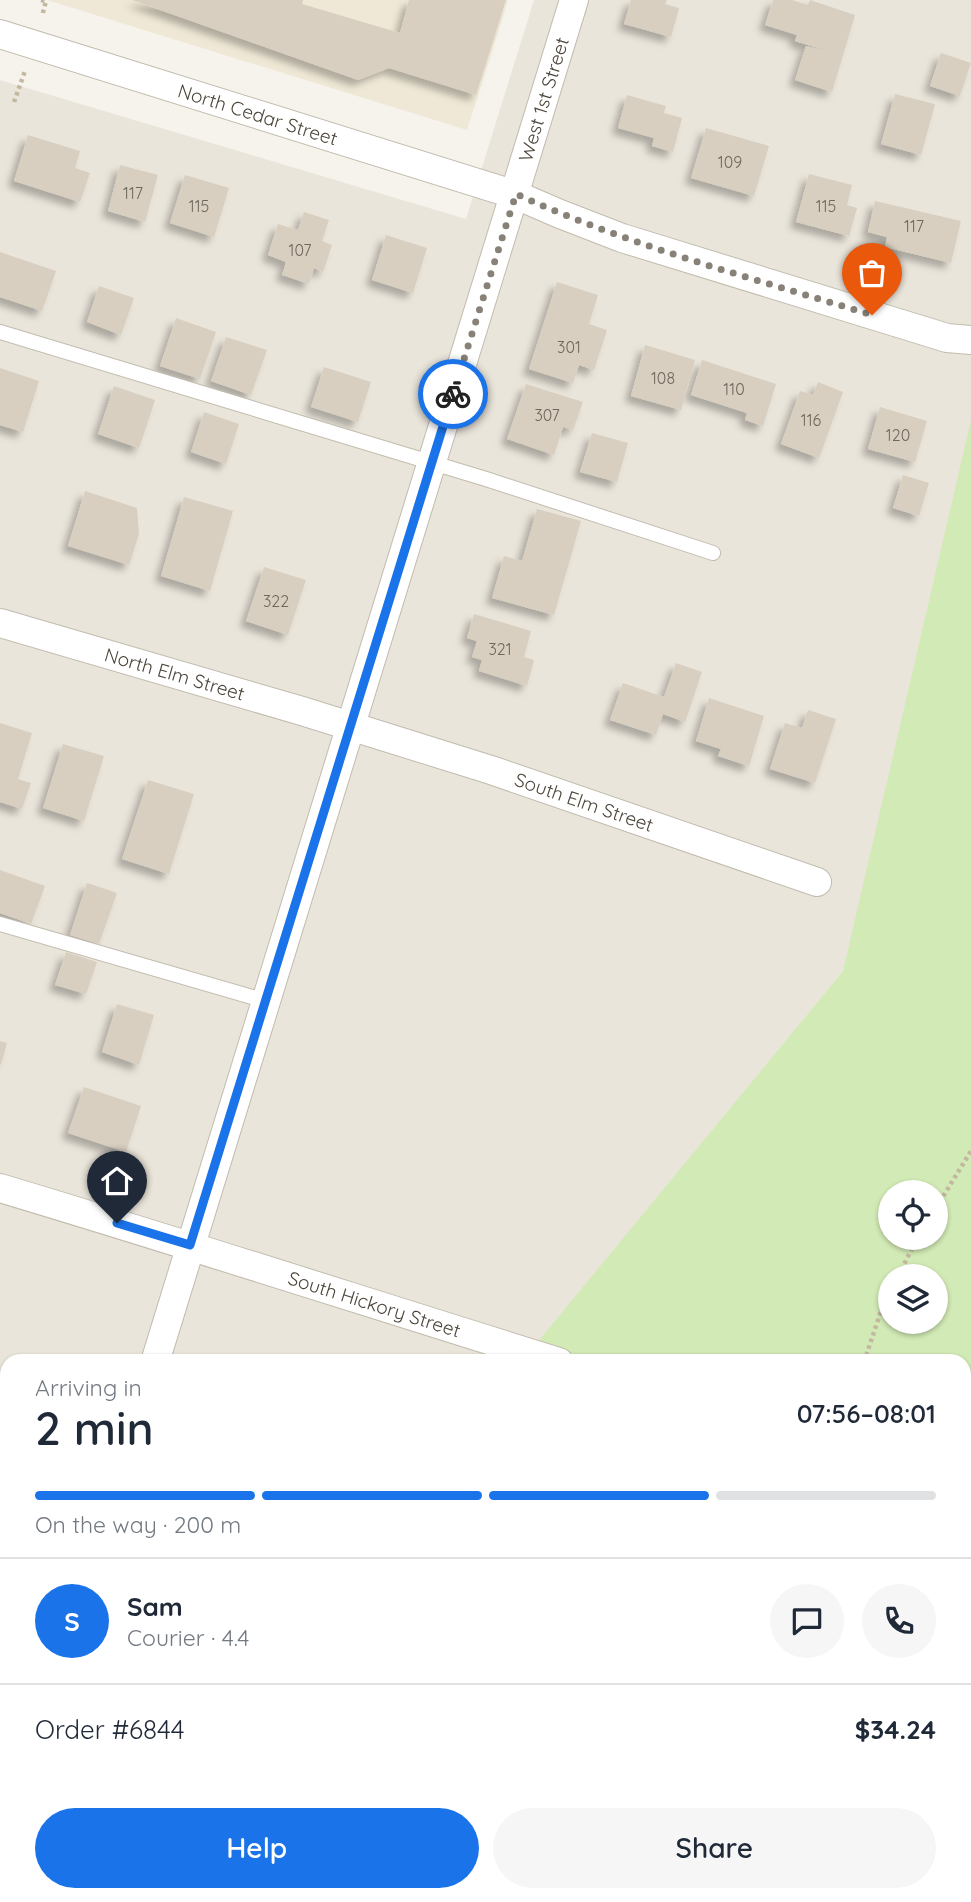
<!DOCTYPE html>
<html lang="en">
<head>
<meta charset="utf-8">
<style>
  body { margin:0; font-family:Quicksand,sans-serif; background:#f6f6f7; color:#1f2937; height:100vh; display:flex; flex-direction:column; font-size:26px; white-space:nowrap }
  * { box-sizing:border-box; margin:0 }
  p { font-size:23px; color:#747a83 }
  .icon { flex:none; width:38px; height:38px; fill:none; stroke:currentColor; stroke-width:2; stroke-linecap:round; stroke-linejoin:round }
  .map { position:relative; flex:1; overflow:hidden }
  .sheet { position:absolute; left:0px; top:1354px; width:971px; height:548px; display:flex; flex-direction:column; background:#fff; border-radius:21px 21px 0 0; box-shadow:0 2px 5px #0004 }
  .sheet>* { flex:none }
  .tools { position:absolute; left:878px; top:1180px; display:grid; gap:14px }
  .tools a { display:grid; place-items:center; width:70px; height:70px; border-radius:50%; background:#fff; box-shadow:0 2px 5px #0004; font-size:35px }
  .pin { position:absolute; display:grid; place-items:center; width:60px; height:60px; color:#fff; margin:-72px -30px; border-radius:50% 50% 50% 0; rotate:-45deg; box-shadow:0 0 7px #0007 }
  .pin .icon { rotate:45deg }
  .courier { position:absolute; display:grid; place-items:center; width:70px; height:70px; margin:-35px; border:5px solid #1a73e8; border-radius:50%; background:#fff; color:#222; box-shadow:0 2px 9px #0007 }
  .headline em { font-style:normal; font-weight:600 }
  .headline div { display:flex; flex-direction:column-reverse }
  .headline { display:flex; align-items:center; justify-content:space-between; height:119px; padding:0 35px }
  h1 { font-size:46px; font-weight:600; line-height:52px }
  .bar { display:grid; grid-template-columns:repeat(4,1fr); gap:10px 7px; align-content:center; height:84px; padding:0 35px }
  .bar i { height:9px; border-radius:5px; background:#e0e1e3 }
  .bar .current { background:#1a73e8 }
  .bar p { grid-column:span 4 }
  .line { display:flex; align-items:center; gap:18px; padding:0 35px; border-top:2px solid #e0e1e3 }
  .line div { flex:1 }
  .round { display:grid; place-items:center; flex:none; width:74px; height:74px; border-radius:37px; background:#f6f6f7 }
  .primary-button { display:flex; gap:14px; margin-top:auto; padding:14px 35px }
  .primary-button a { flex:1; height:80px; border-radius:42px; background:#1a73e8; color:#fff; font-size:28px; font-weight:600; line-height:80px; text-align:center }
  .primary-button a+a { background:#f6f6f7; color:#1f2937 }
  .map>svg:first-child { display:block }
</style>
</head>
<body>
<div class="map">
<svg width="971" height="1902" viewBox="0 0 971 1902">
  <defs>
    <filter id="shadow"><feDropShadow dx="-6" dy="6" stdDeviation="3.5" flood-color="#0004"/></filter>
  </defs>
  <rect width="100%" height="100%" fill="#f6f3ec"/>
  <!-- residential -->
  <path fill="#eae5da" d="M534 0H971V530L843 971 523 1361 7 1362V1895H335L333 1902H0V80L466 219Z"/>
  <!-- education -->
  <path fill="#efe8d6" d="M47 0H508L467 130Z"/>
  <!-- green -->
  <path fill="#d2eab5" fill-rule="evenodd" d="M971 420V1902H333L335 1895H964V1362L522 1361 843 971ZM891 1192H936V1237H891ZM891 1276H936V1321H891Z"/>
  <!-- building -->
  <path fill="#d8cfc1" filter="url(#shadow)" d="M132 0H303L302 4 400 33 409 0H506L476 95 389 68 358 80Z
    M631 0H667L665 4 679 8 671 37 624 24Z
    M773 0H792L808 5 810 0 855 15 832 92 795 80 806 46 828 51 795 41 797 35 765 25Z
    M941 53 971 63 960 96 930 86Z
    M895 94 935 104 921 155 881 144Z
    M627 95 666 106 664 113 682 118 673 152 652 146 654 138 618 128Z
    M706 128 769 146 754 196 691 178Z
    M28 135 80 151 75 168 90 173 80 202 14 181Z
    M120 165 158 175 145 222 108 211Z
    M809 174 852 185 847 205 857 208 849 236 796 222Z
    M185 175 229 188 214 237 170 223Z
    M875 201 961 221 951 263 885 247 887 237 868 232Z
    M304 212 329 220 322 241 332 245 323 272 314 268 309 284 282 275 286 262 268 255 278 224 298 230Z
    M386 235 427 248 413 293 372 280Z
    M0 252 56 271 42 311 0 297Z
    M557 282 598 295 589 324 607 330 594 370 579 365 573 383 529 369Z
    M99 286 134 298 121 335 87 322Z
    M176 318 216 332 200 379 160 366Z
    M226 337 267 350 251 395 211 381Z
    M645 345 695 360 681 410 631 396Z
    M702 360 776 384 763 426 745 420 747 413 691 395Z
    M324 367 371 382 358 422 311 407Z
    M0 368 39 381 23 432 0 425Z
    M818 382 843 392 819 458 781 444 800 391 813 395Z
    M526 384 583 402 573 430 563 427 554 455 507 439Z
    M114 386 155 400 139 448 98 434Z
    M880 407 927 421 915 462 868 449Z
    M204 412 239 424 226 464 191 452Z
    M592 433 628 443 617 482 580 472Z
    M903 475 929 483 919 516 893 508Z
    M85 491 137 508 139 534 129 565 68 546Z
    M184 497 233 511 210 591 161 576Z
    M537 509 581 521 554 615 492 598 504 556 522 561Z
    M264 567 306 580 288 635 246 621Z
    M474 614 531 631 524 657 534 660 527 686 479 671 482 660 472 657 477 641 467 638Z
    M676 663 702 672 685 722 663 714 656 735 610 720 623 683 664 697Z
    M709 698 764 716 749 766 718 756 721 749 696 741Z
    M808 710 836 719 815 783 770 769 785 723 802 728Z
    M0 723 32 733 18 779 31 783 22 809 0 802Z
    M63 744 104 756 84 821 43 808Z
    M148 780 194 794 169 874 122 859Z
    M0 870 45 886 31 924 0 913Z
    M87 883 117 893 99 944 70 935Z
    M66 952 97 962 86 994 55 985Z
    M117 1004 154 1015 139 1065 102 1052Z
    M0 1041 7 1043 1 1064H0Z
    M84 1087 141 1106 126 1152 68 1133Z"/>
  <g fill="none" stroke-linecap="round" stroke-linejoin="round">
    <!-- service casing -->
    <g stroke="#c2bbae" stroke-width="16">
      <path id="service" d="M0 332 486 479 713 553
        M0 924 266 1001"/>
    </g>
    <!-- minor casing -->
    <g stroke="#c2bbae" stroke-width="30">
      <g id="minor">
        <path id="s1" d="M0 34 516 195 560 214 622 238 947 338 971 340"/>
        <path id="s2" d="M0 623 302 711 491 770 817 882"/>
        <path id="s3" d="M0 1188C187 1244 372 1304 559 1362"/>
        <path id="s4" d="M155 1362 574 0"/>
        <path d="M0 1735 7 1737"/>
        <path d="M0 1866 7 1844"/>
      </g>
    </g>
    <!-- path -->
    <path stroke="#c4b79f" stroke-width="4.5" stroke-dasharray="3.5 3.5" stroke-linecap="butt" d="M41 0 46 1 42 16
      M14 102 25 71
      M936 1208 971 1151
      M898 1276 918 1237
      M864 1362 880 1314 891 1291
      M649 1902 653 1895"/>
    <!-- service -->
    <use href="#service" stroke="#fff" stroke-width="14"/>
    <!-- minor -->
    <use href="#minor" stroke="#fff" stroke-width="28"/>
  </g>
  <g fill="none" stroke-linecap="round" stroke-linejoin="round">
    <!-- done -->
    <path stroke="#878178" stroke-width="7" stroke-dasharray="0 12.6" d="M453 394 516 194C630 246 752 278 872 315"/>
    <!-- route -->
    <path stroke="#1a73e8" stroke-width="9" d="M117 1223 190 1245 453 394"/>
  </g>
  <g text-anchor="middle" dominant-baseline="central" stroke-width="7" stroke-linejoin="round" paint-order="stroke">
    <!-- number labels -->
    <g font-size="16" fill="#6e675b">
      <text x="730" y="162">109</text>
      <text x="133" y="193">117</text>
      <text x="199" y="206">115</text>
      <text x="826" y="206">115</text>
      <text x="914" y="226">117</text>
      <text x="300" y="250">107</text>
      <text x="569" y="347">301</text>
      <text x="663" y="378">108</text>
      <text x="734" y="389">110</text>
      <text x="547" y="415">307</text>
      <text x="811" y="420">116</text>
      <text x="898" y="435">120</text>
      <text x="276" y="601">322</text>
      <text x="500" y="649">321</text>
    </g>
    <!-- street labels -->
    <g font-size="19" fill="#4b4439" stroke="#fff">
      <text stroke="none"><textPath href="#s4" startOffset="1321">West 1st Street</textPath></text>
      <text stroke="none"><textPath href="#s1" startOffset="270">North Cedar Street</textPath></text>
      <text stroke="none"><textPath href="#s2" startOffset="182">North Elm Street</textPath></text>
      <text stroke="none"><textPath href="#s2" startOffset="611">South Elm Street</textPath></text>
      <text stroke="none"><textPath href="#s3" startOffset="392">South Hickory Street</textPath></text>
    </g>
  </g>
</svg>
<div class="tools">
<a><svg class="icon" aria-label="locate" viewBox="0 0 24 24"><circle cx="12" cy="12" r="6"/><path d="M12 2v4M12 18v4M2 12h4M18 12h4"/></svg></a>
<a><svg class="icon" aria-label="layers" viewBox="0 0 24 24"><path d="M12 4l9 5-9 5-9-5zM3 14l9 5 9-5"/></svg></a>
</div>
<div class="pin" style="left:872px;top:315px;background:#ea580c"><svg class="icon" aria-label="bag" viewBox="0 0 24 24"><path d="M5 8h14l-1 12H6zM9 8a3 3 0 0 1 6 0"/></svg></div>
<div class="pin" style="left:117px;top:1223px;background:#1f2937"><svg class="icon" aria-label="home" viewBox="0 0 24 24"><path d="M3 11l9-7 9 7M6 9v11h12V9"/></svg></div>
<div class="courier" style="left:453px;top:394px"><svg class="icon" aria-label="bike" viewBox="0 0 24 24"><circle cx="6" cy="16" r="4"/><circle cx="18" cy="16" r="4"/><path d="M6 16l4-8h5l3 8M10 8l3 8H6M13 5h3"/></svg></div>
<section class="sheet">
<div class="headline"><div><h1>2 min</h1><p>Arriving in</p></div><em>07:56–08:01</em></div>
<div class="bar"><i class="current"></i><i class="current"></i><i class="current"></i><i></i><p>On the way · 200 m</p></div>
<div class="line" style="height:126px"><b class="round" style="background:#1a73e8;color:#fff">S</b><div><b>Sam</b><p>Courier · 4.4</p></div><a class="round"><svg class="icon" aria-label="chat" viewBox="0 0 24 24"><path d="M4 5h16v11H9l-5 4z"/></svg></a><a class="round"><svg class="icon" aria-label="phone" viewBox="0 0 24 24"><path d="M5 4h4l2 5-3 2q2 4 5 5l2-3 5 2v4C11 20 4 13 5 4z"/></svg></a></div>
<div class="line" style="height:91px"><div>Order #6844</div><b>$34.24</b></div>
<div class="primary-button"><a>Help</a><a>Share</a></div>
</section>
</div>
</body>
</html>
